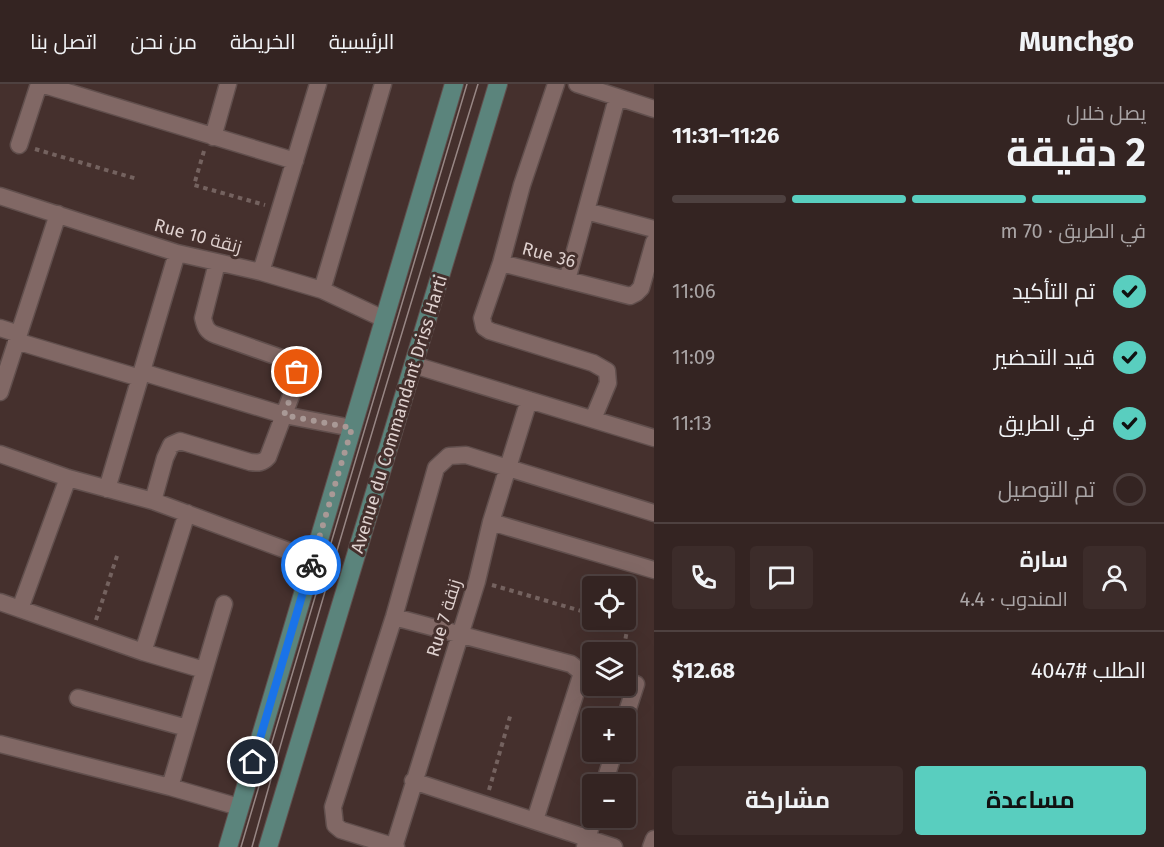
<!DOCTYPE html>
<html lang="ar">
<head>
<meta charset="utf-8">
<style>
  body { margin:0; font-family:"Fira Sans",Cairo,sans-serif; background:#3c2c2a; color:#f1f3f6; direction:rtl; height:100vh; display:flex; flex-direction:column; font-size:22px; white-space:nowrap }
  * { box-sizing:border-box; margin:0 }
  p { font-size:20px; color:#a9a4a5 }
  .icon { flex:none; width:33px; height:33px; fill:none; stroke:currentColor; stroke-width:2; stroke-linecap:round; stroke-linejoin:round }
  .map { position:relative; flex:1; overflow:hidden; direction:ltr }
  .details { display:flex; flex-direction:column; background:#342422; width:510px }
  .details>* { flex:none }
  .tools { position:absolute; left:582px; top:492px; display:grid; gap:12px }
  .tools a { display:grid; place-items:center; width:54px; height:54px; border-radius:6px; background:#342422; box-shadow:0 6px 24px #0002,0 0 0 2px #4e4140; font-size:30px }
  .pin { position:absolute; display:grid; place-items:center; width:51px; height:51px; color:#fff; margin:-26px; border:3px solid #fff; border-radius:50%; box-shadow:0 2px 6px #0007 }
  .courier { position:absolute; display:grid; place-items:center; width:60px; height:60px; margin:-30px; border:4px solid #1a73e8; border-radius:50%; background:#fff; color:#222; box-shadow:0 2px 8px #0007 }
  .overview em { font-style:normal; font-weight:700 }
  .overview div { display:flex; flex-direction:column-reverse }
  .overview { display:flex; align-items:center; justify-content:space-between; height:102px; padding:0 18px }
  h1 { font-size:39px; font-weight:700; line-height:45px }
  .bar { display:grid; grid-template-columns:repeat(4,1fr); gap:9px 6px; align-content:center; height:72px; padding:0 18px }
  .bar i { height:8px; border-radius:4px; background:#4e4140 }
  .bar .selected { background:#59cebf }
  .bar p { grid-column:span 4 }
  .line { display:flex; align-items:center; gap:15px; padding:0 18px; border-top:2px solid #4e4140 }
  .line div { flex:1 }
  .round { display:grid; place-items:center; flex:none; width:63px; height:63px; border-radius:6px; background:#3c2c2a }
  ol { padding:0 18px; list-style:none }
  li { display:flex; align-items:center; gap:18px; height:66px }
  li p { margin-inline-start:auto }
  li .icon { padding:6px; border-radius:50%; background:#59cebf; color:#111; stroke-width:4 }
  li:last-child { color:#a9a4a5 }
  li i { width:33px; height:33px; border:3px solid #4e4140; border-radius:50% }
  .action { display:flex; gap:12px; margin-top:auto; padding:12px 18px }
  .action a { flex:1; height:69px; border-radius:6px; background:#59cebf; color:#111; font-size:24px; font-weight:700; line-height:69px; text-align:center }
  .action a+a { background:#3c2c2a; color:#f1f3f6 }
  header { display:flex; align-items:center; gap:36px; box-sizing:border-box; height:84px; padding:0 30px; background:#342422; border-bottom:2px solid #4e4140 }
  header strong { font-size:28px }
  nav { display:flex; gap:33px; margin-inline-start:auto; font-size:21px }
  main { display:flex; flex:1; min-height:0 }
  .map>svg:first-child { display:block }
</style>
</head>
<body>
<header>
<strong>Munchgo</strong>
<nav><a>الرئيسية</a><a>الخريطة</a><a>من نحن</a><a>اتصل بنا</a></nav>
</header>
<main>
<section class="details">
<div class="overview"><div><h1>2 دقيقة</h1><p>يصل خلال</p></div><em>11:26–11:31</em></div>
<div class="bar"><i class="selected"></i><i class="selected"></i><i class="selected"></i><i></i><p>في الطريق · 70 m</p></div>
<ol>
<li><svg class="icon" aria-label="check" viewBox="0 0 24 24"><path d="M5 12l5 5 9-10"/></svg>تم التأكيد<p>11:06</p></li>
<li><svg class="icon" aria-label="check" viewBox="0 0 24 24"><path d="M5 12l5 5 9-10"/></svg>قيد التحضير<p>11:09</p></li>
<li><svg class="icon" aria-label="check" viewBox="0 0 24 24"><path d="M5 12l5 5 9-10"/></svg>في الطريق<p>11:13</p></li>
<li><i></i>تم التوصيل</li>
</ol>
<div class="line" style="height:108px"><a class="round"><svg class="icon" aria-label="person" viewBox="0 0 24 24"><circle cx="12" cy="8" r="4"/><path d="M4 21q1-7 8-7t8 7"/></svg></a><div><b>سارة</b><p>المندوب · 4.4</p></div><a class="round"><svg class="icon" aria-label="chat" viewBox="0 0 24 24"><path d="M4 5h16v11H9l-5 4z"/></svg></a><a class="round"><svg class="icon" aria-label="phone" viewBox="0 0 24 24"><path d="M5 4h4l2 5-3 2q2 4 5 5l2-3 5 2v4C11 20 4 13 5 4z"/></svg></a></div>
<div class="line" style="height:78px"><div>الطلب #4047</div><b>$12.68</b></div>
<div class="action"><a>مساعدة</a><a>مشاركة</a></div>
</section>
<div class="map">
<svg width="654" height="763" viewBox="0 0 654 763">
  <rect width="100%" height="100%" fill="#45302d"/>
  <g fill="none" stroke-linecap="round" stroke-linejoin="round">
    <!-- street casing -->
    <g stroke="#614f4d" stroke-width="19">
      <path id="street" d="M41 0 295 77
        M556 0 522 101 501 179 482 234 484 243 490 247 593 279 607 287 608 299 593 335
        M577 0 654 25
        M213 53 228 0
        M19 61 39 0
        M0 112 177 169 261 188 322 206 384 235
        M586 127 654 145
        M501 179 630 212 636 209 641 204 654 158
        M261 188 318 0
        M567 196 617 14
        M322 206 383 0
        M0 244 19 250
        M16 257 140 294
        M414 281 654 354
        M142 288 284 331 352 344
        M0 308 58 130
        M0 370 68 394 153 417 313 476
        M107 405 177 169
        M153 417 165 374 171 361 180 357 250 378C258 379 263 379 268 373L297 296C297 286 296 281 287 276L216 251C207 248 205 243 203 234L217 179
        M491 438 654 486
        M0 518 143 568 187 429
        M20 525 68 394
        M394 533 571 580 580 587 581 592 535 736
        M143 568 204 586
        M78 614 187 644
        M625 634 636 600
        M0 660 170 703 239 723
        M413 697 614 763
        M604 700 614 668
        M170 703 224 520
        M394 763 477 497 491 438 529 316
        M396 763 341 746 335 741 333 723 394 533 436 384 449 372 466 371 654 429
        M585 763 593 734
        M651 763 654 755"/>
    </g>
    <!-- primary casing -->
    <g stroke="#614f4d" stroke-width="20">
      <path id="primary" d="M228 763 454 0
        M268 763 498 0"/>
    </g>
    <!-- path -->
    <path stroke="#74625f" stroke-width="4" stroke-dasharray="4.5 4.5" stroke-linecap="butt" d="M35 65 137 95
      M204 67 194 101 265 121
      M492 501 592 530
      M96 536 118 469
      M611 536 628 541 623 568
      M489 706 511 629"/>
    <!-- street -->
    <use href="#street" stroke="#816865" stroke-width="16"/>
    <!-- primary -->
    <use href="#primary" stroke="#5b847c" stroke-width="18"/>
    <!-- tram -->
    <path stroke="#988785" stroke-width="1.5" d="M241 763 467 0
      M252 763C323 507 400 253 478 0"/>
  </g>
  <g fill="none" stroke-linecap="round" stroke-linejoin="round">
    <!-- done -->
    <path stroke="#a99996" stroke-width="6" stroke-dasharray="0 10.8" d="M297 288V296L284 331 352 344 311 481"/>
    <!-- route -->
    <path stroke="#1a73e8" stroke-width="8" d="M253 678 311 481"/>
  </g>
  <g text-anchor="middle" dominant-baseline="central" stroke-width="6" stroke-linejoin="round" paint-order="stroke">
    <!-- street labels -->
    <g font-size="18" fill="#dfd1cf" stroke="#45302d">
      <text transform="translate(198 152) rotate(15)">Rue 10 زنقة</text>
      <text transform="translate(549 171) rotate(15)">Rue 36</text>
      <text transform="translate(399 330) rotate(-73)">Avenue du Commandant Driss Harti</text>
      <text transform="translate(444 534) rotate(-73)">Rue 7 زنقة</text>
    </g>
  </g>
</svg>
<div class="tools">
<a><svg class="icon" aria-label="locate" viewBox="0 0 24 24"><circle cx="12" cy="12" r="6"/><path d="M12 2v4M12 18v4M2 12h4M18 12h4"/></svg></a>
<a><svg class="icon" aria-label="layers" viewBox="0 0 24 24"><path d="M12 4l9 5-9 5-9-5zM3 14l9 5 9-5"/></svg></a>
<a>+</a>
<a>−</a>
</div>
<div class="pin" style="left:297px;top:288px;background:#ea580c"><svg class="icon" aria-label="bag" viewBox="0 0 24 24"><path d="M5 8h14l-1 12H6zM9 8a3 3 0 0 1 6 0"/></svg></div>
<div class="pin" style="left:253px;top:678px;background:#1f2937"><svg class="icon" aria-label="home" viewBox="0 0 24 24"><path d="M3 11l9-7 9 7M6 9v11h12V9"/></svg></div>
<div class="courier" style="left:311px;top:481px"><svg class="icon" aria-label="bike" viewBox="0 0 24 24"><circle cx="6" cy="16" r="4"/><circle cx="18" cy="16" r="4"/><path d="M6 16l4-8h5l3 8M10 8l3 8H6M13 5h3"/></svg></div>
</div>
</main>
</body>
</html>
